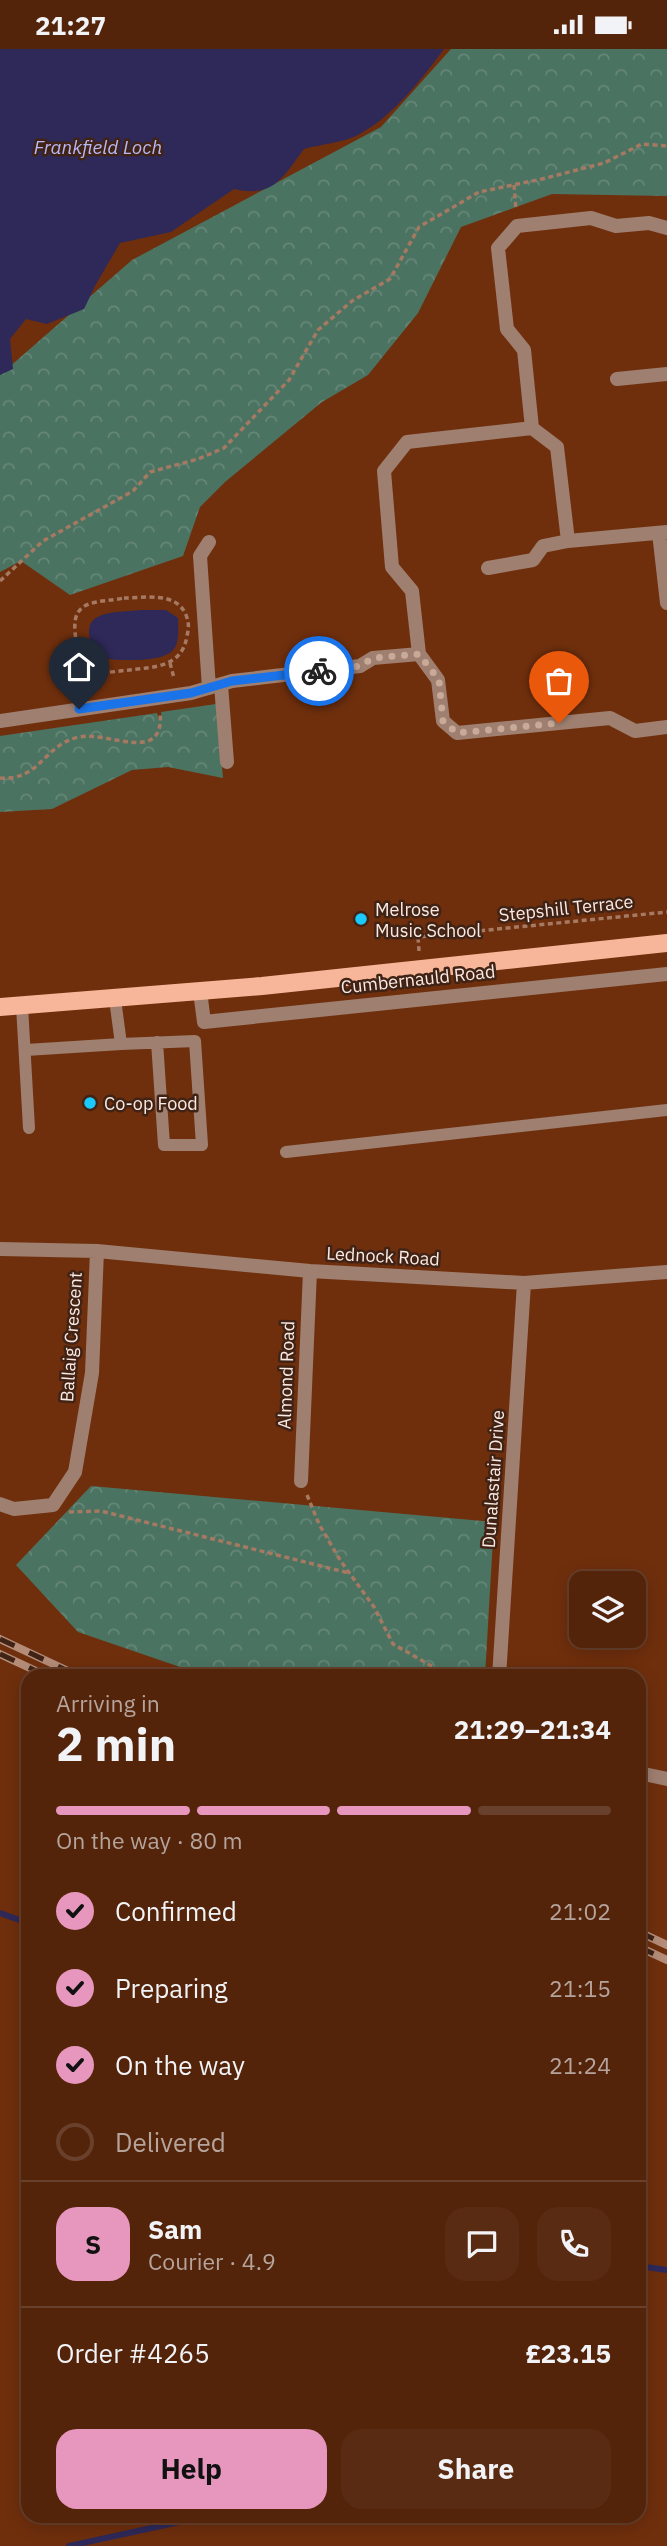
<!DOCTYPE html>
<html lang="en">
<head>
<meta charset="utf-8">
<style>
  body { margin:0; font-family:"IBM Plex Sans",sans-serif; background:#592b13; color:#f1f3f6; height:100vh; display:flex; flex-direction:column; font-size:26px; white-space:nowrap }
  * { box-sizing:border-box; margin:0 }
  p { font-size:23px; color:#b5a49c }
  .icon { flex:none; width:38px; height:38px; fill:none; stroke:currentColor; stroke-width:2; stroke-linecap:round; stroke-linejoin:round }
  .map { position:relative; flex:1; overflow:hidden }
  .details { position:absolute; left:21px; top:1620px; width:625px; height:854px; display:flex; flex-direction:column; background:#53230a; border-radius:21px; box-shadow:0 4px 18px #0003,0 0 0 2px #69402b }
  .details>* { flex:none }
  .controls { position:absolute; left:569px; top:1522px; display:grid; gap:14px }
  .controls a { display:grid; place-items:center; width:77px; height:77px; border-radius:14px; background:#53230a; box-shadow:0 4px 18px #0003,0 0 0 2px #69402b; font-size:35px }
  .pin { position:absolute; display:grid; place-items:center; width:60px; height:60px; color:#fff; margin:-72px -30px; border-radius:50% 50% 50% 0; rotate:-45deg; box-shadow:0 0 7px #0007 }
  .pin .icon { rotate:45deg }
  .courier { position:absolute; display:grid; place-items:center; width:70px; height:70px; margin:-35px; border:5px solid #1a73e8; border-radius:50%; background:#fff; color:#222; box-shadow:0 2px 9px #0007 }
  .headline em { font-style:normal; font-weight:800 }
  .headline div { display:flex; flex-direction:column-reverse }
  .headline { display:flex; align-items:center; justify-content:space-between; height:119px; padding:0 35px }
  h1 { font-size:46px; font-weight:800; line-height:52px }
  .bar { display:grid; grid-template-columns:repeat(4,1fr); gap:10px 7px; align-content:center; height:84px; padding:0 35px }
  .bar i { height:9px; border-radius:5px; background:#69402b }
  .bar .on { background:#e797bd }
  .bar p { grid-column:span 4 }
  .line { display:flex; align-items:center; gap:18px; padding:0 35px; border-top:2px solid #69402b }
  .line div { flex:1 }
  .round { display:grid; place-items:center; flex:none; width:74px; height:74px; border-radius:21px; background:#592b13 }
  ol { padding:0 35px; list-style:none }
  li { display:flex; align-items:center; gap:21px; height:77px }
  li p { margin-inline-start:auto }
  li .icon { padding:7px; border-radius:50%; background:#e797bd; color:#111; stroke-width:4 }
  li:last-child { color:#b5a49c }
  li i { width:38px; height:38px; border:4px solid #69402b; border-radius:50% }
  .button { display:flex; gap:14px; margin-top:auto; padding:14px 35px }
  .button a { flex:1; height:80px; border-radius:21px; background:#e797bd; color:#111; font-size:28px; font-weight:800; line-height:80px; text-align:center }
  .button a+a { background:#592b13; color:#f1f3f6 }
  .status { display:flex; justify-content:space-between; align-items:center; height:49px; padding:0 35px; background:#53230a; direction:ltr }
  .status svg { height:19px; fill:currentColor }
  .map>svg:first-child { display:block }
</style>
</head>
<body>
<div class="status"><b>21:27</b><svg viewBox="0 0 49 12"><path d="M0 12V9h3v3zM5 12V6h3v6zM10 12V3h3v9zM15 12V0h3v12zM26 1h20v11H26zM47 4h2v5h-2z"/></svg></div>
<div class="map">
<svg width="667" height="2497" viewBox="0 0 667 2497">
  <defs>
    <pattern id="forest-crowns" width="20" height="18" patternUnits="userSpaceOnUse" patternTransform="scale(1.75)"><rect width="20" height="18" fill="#4b7361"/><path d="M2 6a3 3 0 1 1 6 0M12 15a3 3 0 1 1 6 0" fill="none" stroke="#668778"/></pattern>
  </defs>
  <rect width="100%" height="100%" fill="#6f2f0d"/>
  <!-- forest -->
  <path fill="url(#forest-crowns)" d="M451 0H667V147L552 145 461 178 418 264 368 326 322 353 225 433 200 458 183 507 70 546 21 512 0 523V326L132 211 381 78Z
    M216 655 223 729 168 718 132 721 52 760 0 763V687L157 664 159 671 162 670 161 663Z
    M91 1437 494 1473 485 1627H189L183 1619 78 1583 16 1516Z"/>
  <!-- water -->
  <path fill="#2e2959" d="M0 0H444C420 32 393 68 356 87 345 93 317 96 304 100 282 129 274 149 234 140L171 183 120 194 95 237 84 260 47 275 26 270 10 290 13 320 0 326Z
    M142 561H166L178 569C178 580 180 593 173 601 161 615 114 611 97 609 74 562 104 564 142 561Z"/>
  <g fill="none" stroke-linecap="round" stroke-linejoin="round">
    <!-- stream -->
    <path stroke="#2e2959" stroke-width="6" d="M0 1864 28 1874
      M639 2217 667 2221
      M69 2497 202 2468"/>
    <!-- path -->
    <path stroke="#a67962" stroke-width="3.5" stroke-dasharray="5 3.5" stroke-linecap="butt" d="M514 136 516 161
      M0 532 43 492 133 442 150 423 198 410 224 399 289 331 318 281 352 252 390 230 419 178 479 143 542 130 604 114 642 95 667 97
      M124 549C145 549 176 542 186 566 189 574 189 578 187 587 182 618 155 618 129 621 117 622 102 626 92 619 79 609 76 597 75 582 72 549 99 554 124 549Z
      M170 614 174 629
      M0 729C41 732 44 695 79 688 108 682 165 716 160 664
      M419 902 418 888 667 863
      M307 1446 319 1475 340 1511 374 1558 393 1595 451 1628
      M69 1463 101 1462 349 1524"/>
    <!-- service -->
    <path stroke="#9f7f70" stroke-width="12" d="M115 950 121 995 195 992 202 1096H164L157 993
      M22 957 29 1079
      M26 1001 121 995
      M286 1103 667 1061"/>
    <!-- minor -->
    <path stroke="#9f7f70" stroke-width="14" d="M617 330 667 325
      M532 379 524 301 507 280 498 199 517 177 591 169 616 177 649 174 667 179
      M667 483 568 492 557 398 532 379 407 393 384 422 392 518 412 542 419 605 438 631 443 672 457 684 610 669 635 682 667 678
      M659 484 667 554
      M209 493 200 507 209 639
      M488 519 533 511 543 497 568 492
      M221 636 227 713
      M0 672 191 644 232 632 360 617 373 609 419 605
      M200 942 204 973 667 925
      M0 1200 97 1202 310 1222 524 1234 667 1223
      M301 1432 310 1222
      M0 1455 14 1460 53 1456 75 1423 92 1324 97 1202
      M499 1628 524 1234
      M639 1724 667 1730"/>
    <!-- primary -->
    <path stroke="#f7b699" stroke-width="18" d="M0 958 262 937 667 894"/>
    <!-- rail casing -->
    <g stroke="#b48c78" stroke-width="8">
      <path id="rail" d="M0 1590 81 1628
        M0 1605 49 1628
        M639 1883 667 1896
        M639 1898 667 1911"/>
    </g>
    <!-- rail -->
    <use href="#rail" stroke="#402315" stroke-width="5" stroke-dasharray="16" stroke-linecap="butt"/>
  </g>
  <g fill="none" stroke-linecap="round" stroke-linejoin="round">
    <!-- done -->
    <path stroke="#c9a998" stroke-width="7" stroke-dasharray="0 12.6" d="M319 622 360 617 373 609 419 605 439 631 443 672 457 684 559 674"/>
    <!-- route -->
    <path stroke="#1a73e8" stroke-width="9" d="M79 660 191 644 232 632 319 622"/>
  </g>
  <!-- markers -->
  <g fill="#1acafc" stroke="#402315" stroke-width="2.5">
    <circle cx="361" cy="870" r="7"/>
    <circle cx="90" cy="1054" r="7"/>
  </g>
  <g text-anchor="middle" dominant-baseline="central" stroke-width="5" stroke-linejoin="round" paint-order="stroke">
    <!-- street labels -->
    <g font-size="18" fill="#faeae3" stroke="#402315">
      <text transform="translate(566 859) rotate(-6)">Stepshill Terrace</text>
      <text transform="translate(418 930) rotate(-6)">Cumbernauld Road</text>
      <text transform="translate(383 1207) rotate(3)">Lednock Road</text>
      <text transform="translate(71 1288) rotate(-86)">Ballaig Crescent</text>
      <text transform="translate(286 1326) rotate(-88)">Almond Road</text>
      <text transform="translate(493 1430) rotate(-86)">Dunalastair Drive</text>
    </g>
    <!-- poi labels -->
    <g font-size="18" fill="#faeae3" stroke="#402315" text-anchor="start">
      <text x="375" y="860">Melrose<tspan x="375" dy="21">Music School</tspan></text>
      <text x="104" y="1054">Co-op Food</text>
    </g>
    <!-- water labels -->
    <g font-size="19" font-style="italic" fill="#b8b7f7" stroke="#402315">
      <text x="98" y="98">Frankfield Loch</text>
    </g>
  </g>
</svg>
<div class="controls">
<a><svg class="icon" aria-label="layers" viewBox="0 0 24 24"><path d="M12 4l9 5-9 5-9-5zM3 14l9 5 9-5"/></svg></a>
</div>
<div class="pin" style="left:559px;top:674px;background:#ea580c"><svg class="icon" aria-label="bag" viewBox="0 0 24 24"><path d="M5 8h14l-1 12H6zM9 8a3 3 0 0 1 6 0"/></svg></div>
<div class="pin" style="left:79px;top:660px;background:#1f2937"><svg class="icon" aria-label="home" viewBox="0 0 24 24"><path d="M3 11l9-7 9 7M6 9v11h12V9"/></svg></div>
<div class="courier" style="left:319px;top:622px"><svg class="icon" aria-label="bike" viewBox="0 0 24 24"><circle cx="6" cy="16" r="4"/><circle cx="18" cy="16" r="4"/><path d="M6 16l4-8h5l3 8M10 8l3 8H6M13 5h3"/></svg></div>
<section class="details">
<div class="headline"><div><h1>2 min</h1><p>Arriving in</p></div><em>21:29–21:34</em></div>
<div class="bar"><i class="on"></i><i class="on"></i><i class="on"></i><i></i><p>On the way · 80 m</p></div>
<ol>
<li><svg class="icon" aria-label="check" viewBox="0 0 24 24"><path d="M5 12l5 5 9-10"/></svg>Confirmed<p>21:02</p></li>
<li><svg class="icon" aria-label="check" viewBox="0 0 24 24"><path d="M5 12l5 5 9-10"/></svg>Preparing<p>21:15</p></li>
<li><svg class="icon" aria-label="check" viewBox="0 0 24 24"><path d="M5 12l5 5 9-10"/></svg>On the way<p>21:24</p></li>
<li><i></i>Delivered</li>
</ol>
<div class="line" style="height:126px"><b class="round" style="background:#e797bd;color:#111">S</b><div><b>Sam</b><p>Courier · 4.9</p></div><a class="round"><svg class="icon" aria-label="chat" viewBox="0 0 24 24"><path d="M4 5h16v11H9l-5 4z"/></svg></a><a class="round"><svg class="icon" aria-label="phone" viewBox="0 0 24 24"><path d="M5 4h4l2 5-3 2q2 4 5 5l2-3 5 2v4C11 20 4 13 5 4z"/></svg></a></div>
<div class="line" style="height:91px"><div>Order #4265</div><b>£23.15</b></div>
<div class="button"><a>Help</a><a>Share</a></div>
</section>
</div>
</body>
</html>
